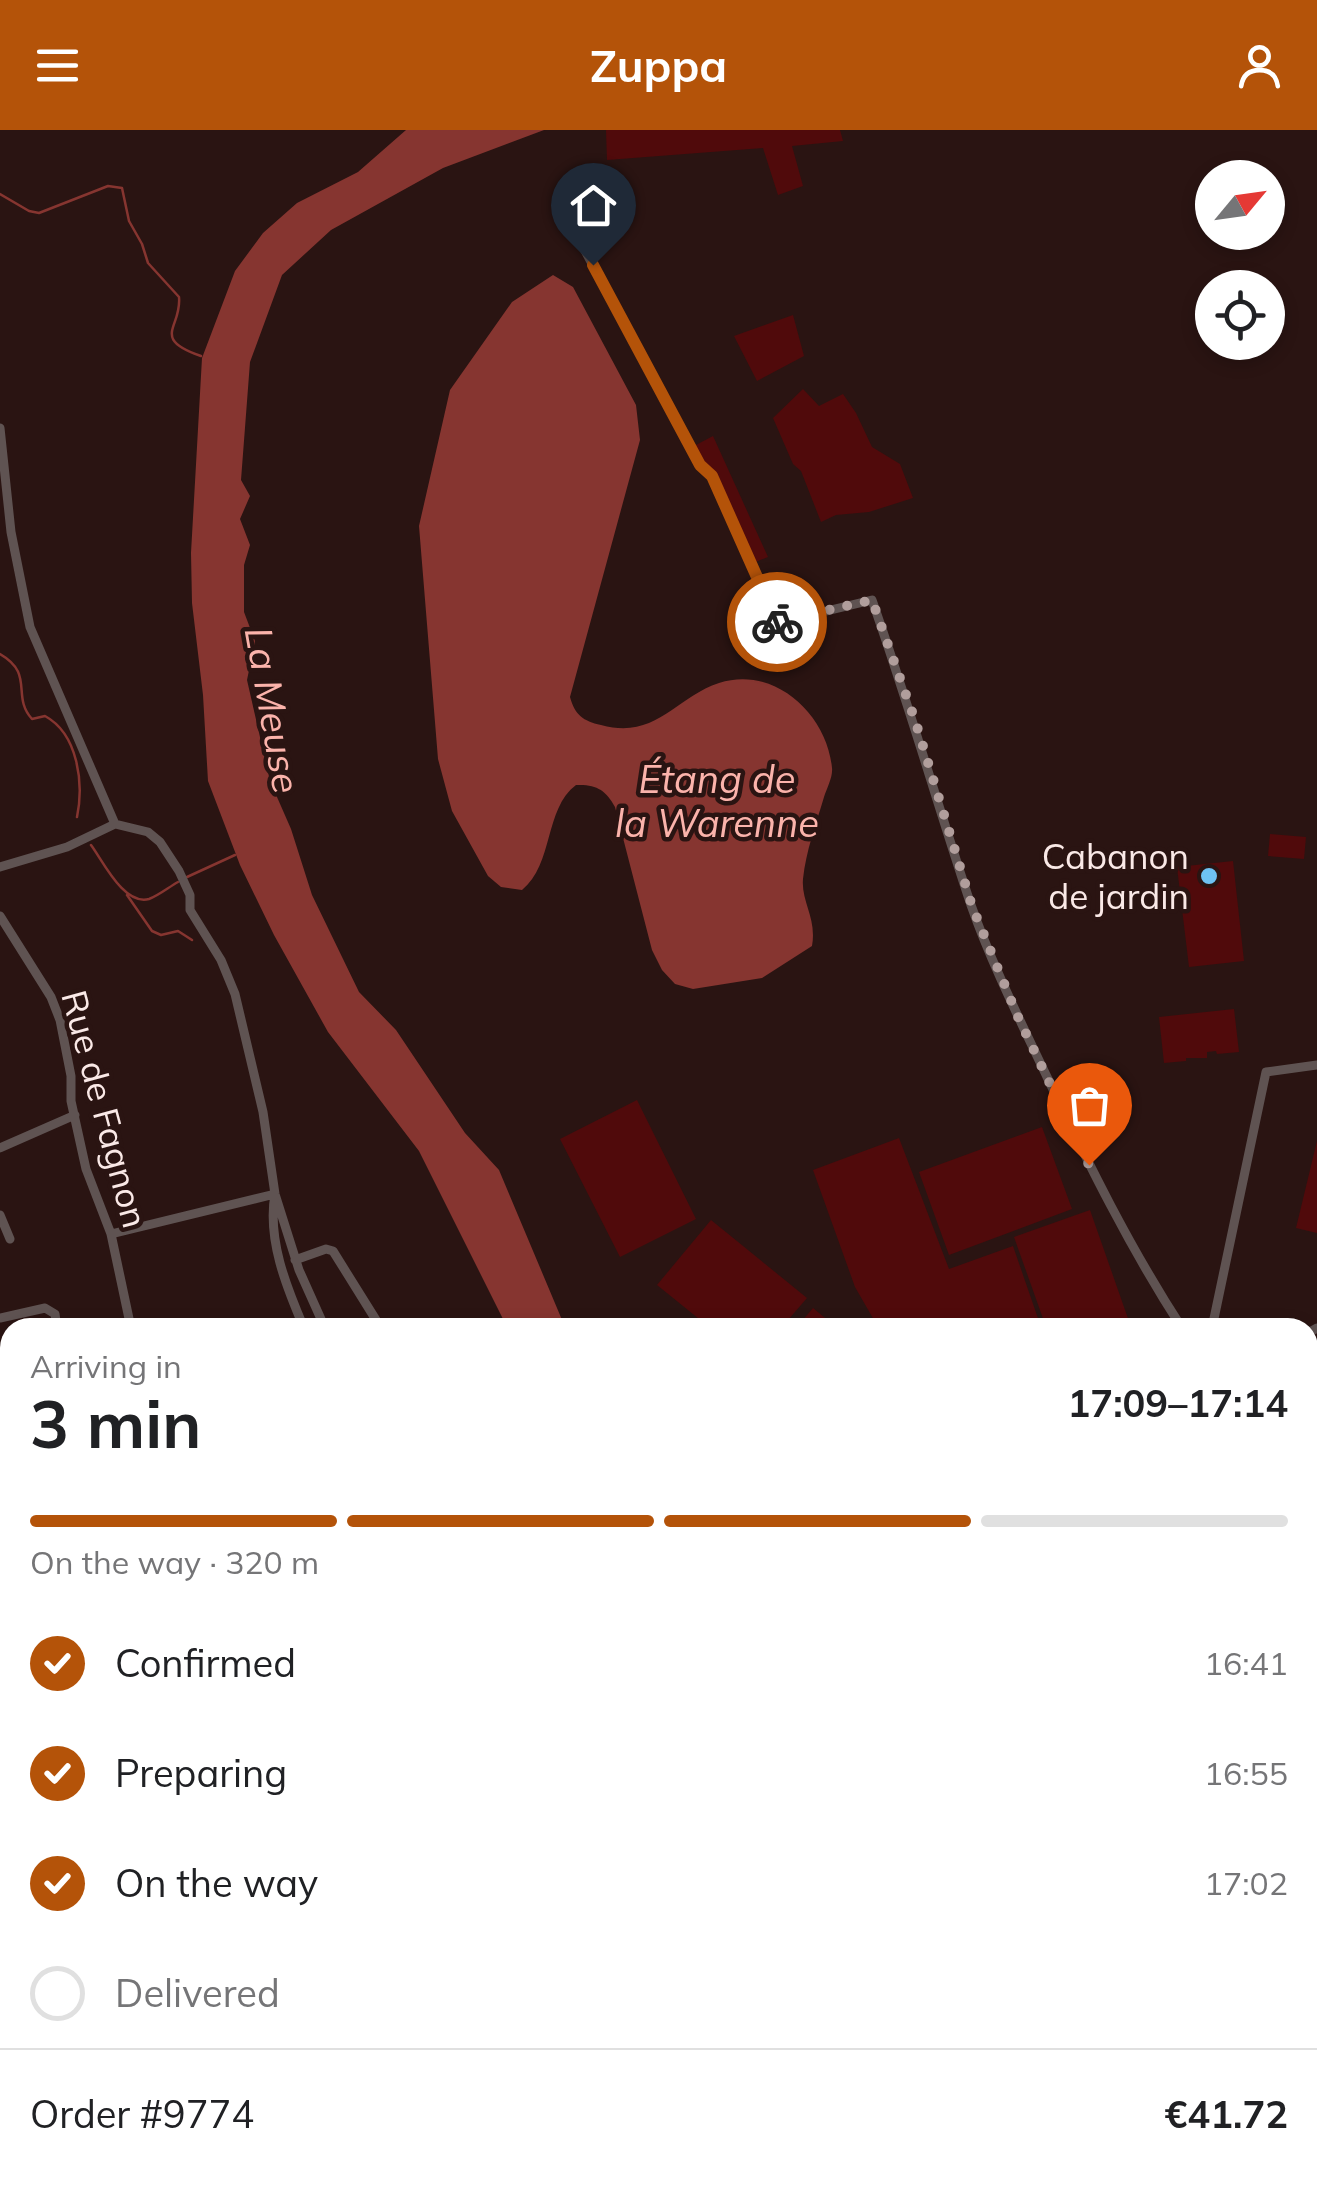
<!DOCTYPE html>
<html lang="en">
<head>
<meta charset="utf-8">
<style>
  body { margin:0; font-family:Mulish,sans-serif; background:#f2f2f2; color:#202124; height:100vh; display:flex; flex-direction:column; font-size:38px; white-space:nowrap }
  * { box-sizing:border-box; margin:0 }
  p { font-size:32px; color:#757577 }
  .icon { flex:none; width:55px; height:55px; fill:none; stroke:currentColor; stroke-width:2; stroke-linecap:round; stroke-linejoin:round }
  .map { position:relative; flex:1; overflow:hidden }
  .panel { position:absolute; left:0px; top:1188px; width:1318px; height:882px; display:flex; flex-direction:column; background:#fff; border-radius:30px 30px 0 0; box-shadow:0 5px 15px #0003 }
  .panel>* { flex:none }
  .needle { width:65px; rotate:61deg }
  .tools { position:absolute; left:1195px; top:30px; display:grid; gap:20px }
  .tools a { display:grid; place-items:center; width:90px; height:90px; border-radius:50%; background:#fff; box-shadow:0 5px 15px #0003; font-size:50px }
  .pin { position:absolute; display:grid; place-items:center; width:85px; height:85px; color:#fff; margin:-102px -42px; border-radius:50% 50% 50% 0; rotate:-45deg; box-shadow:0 0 10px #0007 }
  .pin .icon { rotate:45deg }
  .courier { position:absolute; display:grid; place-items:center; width:100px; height:100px; margin:-50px; border:8px solid #b45309; border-radius:50%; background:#fff; color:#222; box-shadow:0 2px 12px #0007 }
  .headline em { font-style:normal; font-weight:700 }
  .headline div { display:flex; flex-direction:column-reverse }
  .headline { display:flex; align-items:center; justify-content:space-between; height:170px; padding:0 30px }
  h1 { font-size:65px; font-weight:700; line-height:75px }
  .bar { display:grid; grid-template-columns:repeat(4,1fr); gap:15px 10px; align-content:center; height:120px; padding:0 30px }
  .bar i { height:12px; border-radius:8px; background:#e0e0e0 }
  .bar .current { background:#b45309 }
  .bar p { grid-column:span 4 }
  .line { display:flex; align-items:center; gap:25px; padding:0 30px; border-top:2px solid #e0e0e0 }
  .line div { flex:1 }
  ol { padding:0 30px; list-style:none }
  li { display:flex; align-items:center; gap:30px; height:110px }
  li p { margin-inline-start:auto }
  li .icon { padding:10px; border-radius:50%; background:#b45309; color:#fff; stroke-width:4 }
  li:last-child { color:#757577 }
  li i { width:55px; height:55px; border:5px solid #e0e0e0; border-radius:50% }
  header { display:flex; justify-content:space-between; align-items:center; height:130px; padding:0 30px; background:#b45309; color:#fff; font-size:45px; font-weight:700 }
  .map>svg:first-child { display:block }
</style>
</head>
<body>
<header><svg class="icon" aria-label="menu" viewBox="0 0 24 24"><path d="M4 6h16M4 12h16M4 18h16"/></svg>Zuppa<svg class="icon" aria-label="person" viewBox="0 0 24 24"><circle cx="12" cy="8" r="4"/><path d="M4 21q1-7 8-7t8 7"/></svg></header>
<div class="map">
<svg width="1317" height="2069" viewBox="0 0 1317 2069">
  <rect width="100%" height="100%" fill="#2a1412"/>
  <!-- built -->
  <path fill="#371a18" d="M0 1965 10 1969V2060H177L179 2069H0Z
    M629 2060H746L777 2069H613Z"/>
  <!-- green -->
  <path fill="#500a0b" d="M606 0H840L843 11 792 16 803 56 778 65 763 18 607 30Z
    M793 185 804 226 757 251 734 206Z
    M803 259 819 276 843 264 856 283 872 317 900 334 913 368 869 382 836 385 821 392 801 341 793 334 773 288Z
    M713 306 768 427 753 433 694 316Z
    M1270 704 1306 707 1304 729 1268 726Z
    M1233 731 1244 831 1189 837 1177 737Z
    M1234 879 1239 922 1217 924 1216 921 1207 922V928H1186V931L1164 933 1159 887Z
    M637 970 696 1089 620 1127 560 1009Z
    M1042 997 1072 1079 949 1125 919 1042Z
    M899 1008 949 1139 1013 1116 1041 1197H878L855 1157 813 1040Z
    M1317 1011V1103L1296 1098Z
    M1090 1080 1131 1197H1046L1014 1107Z
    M711 1090 807 1168 782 1197H709L657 1155Z
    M813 1178 836 1197H797Z
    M10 1541V1778L0 1784V1542Z"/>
  <!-- water -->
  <path fill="#863530" d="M406 0H544L443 38 331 100 282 145 250 232 241 350 250 366 240 389 250 415 244 435V482L255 511 247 550 270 651 291 699 312 765 359 862 396 900 465 1003 499 1040 565 1197H507L419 1021 328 902 274 805 240 735 208 651 203 565 192 473 191 423 202 228 235 141 263 103 297 73 358 42Z
    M553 145 573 157 636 275 640 310 570 567C575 585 583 591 601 595 656 610 674 568 719 553 774 535 827 584 832 638 833 647 827 658 824 667 816 694 806 721 803 749 801 772 817 788 812 816L762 848 693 859 675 854 662 840 652 820 615 677C606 660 596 654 576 655 544 679 554 734 522 760L501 757 488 746 452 681 438 629 419 396 450 260 512 172Z
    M1308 1332 1317 1336V1395L1308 1387Z"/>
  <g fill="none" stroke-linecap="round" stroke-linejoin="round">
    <!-- stream -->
    <path stroke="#863530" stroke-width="2.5" d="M0 64 29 81 39 83 108 56 122 58 129 91 142 114 148 133 179 167C182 198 150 208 201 226
      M0 524C35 544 11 566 32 589L45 586C78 604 84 653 77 687
      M91 715C103 731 124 776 149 769 158 766 169 757 178 752
      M187 747 235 725
      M127 765 152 801 161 805 178 801 192 810
      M5 1970 10 1972
      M359 2060 373 2069
      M313 2069 327 2060"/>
    <!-- minor -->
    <path stroke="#5f5352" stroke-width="9" d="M575 102 700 335 711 346 777 493 872 470C908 571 937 674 971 775 992 835 1021 892 1048 949 1089 1035 1130 1118 1182 1198
      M0 298 11 402 30 497 115 694
      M0 737 67 717 115 694 148 702 160 712 179 741 190 765V780L221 830 235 864 263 982 275 1064 299 1140 325 1198
      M0 786 51 867 60 890 71 946V971L86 1039 111 1104 131 1198
      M0 1018 75 985
      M0 1085 10 1109
      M111 1104 275 1064C267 1109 286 1156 304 1198
      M295 1130 326 1119 333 1121 381 1198
      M0 1188 45 1178 55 1184 57 1198
      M1212 1198 1266 942 1317 935
      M1308 1203 1317 1198
      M1308 1305 1317 1309
      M0 1331 10 1329
      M0 1352 10 1370
      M0 1409 10 1403
      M0 1441 10 1468
      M236 2060V2069
      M495 2060 506 2069
      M854 2060 861 2069"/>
    <!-- major -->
    <path stroke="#a58c89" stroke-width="11" d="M0 1979 10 1984
      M457 2060 486 2069"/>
  </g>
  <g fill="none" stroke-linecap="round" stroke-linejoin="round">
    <!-- done -->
    <path stroke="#b19e9c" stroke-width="10" stroke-dasharray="0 18" d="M777 492 872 470 915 590 972 776 1018 887 1089 1035"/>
    <!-- route -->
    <path stroke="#b45309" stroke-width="12" d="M593 135 700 335 712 346 777 492"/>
  </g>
  <!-- markers -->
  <circle fill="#6ec2f3" stroke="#2a1412" stroke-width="4" cx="1209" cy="746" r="10"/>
  <g text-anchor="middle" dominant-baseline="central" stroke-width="9" stroke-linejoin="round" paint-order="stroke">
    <!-- poi labels -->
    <g font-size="35" fill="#fae9e7" stroke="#2a1412" text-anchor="end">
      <text x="1189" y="726">Cabanon<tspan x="1189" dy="40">de jardin</tspan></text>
    </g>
    <!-- street labels -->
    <g font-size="35" fill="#fae9e7" stroke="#2a1412">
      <text transform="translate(105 979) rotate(75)">Rue de Fagnon</text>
    </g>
    <!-- water labels -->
    <g font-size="38" font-style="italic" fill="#fbb3ab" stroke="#2a1412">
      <text transform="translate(273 580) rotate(80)">La Meuse</text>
      <text x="717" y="649">Étang de<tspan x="717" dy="44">la Warenne</tspan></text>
    </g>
  </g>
</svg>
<div class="tools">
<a><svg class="needle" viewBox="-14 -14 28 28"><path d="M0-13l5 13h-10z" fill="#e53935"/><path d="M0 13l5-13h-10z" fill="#757577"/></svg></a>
<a><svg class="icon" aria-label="locate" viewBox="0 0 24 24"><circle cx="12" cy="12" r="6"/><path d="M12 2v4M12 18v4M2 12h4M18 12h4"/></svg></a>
</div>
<div class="pin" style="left:1089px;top:1035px;background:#ea580c"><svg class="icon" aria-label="bag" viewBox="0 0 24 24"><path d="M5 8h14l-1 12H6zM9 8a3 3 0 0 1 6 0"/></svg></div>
<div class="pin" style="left:593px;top:135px;background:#1f2937"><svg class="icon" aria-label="home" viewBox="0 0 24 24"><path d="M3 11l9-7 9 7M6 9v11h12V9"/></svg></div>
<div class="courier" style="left:777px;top:492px"><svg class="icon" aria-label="bike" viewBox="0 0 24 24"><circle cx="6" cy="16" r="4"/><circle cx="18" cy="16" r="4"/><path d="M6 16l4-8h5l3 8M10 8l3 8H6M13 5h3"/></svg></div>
<section class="panel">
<div class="headline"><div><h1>3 min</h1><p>Arriving in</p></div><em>17:09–17:14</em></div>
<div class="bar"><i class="current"></i><i class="current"></i><i class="current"></i><i></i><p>On the way · 320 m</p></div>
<ol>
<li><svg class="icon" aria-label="check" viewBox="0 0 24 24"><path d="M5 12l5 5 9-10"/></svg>Confirmed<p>16:41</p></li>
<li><svg class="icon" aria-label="check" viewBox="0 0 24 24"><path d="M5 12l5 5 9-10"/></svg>Preparing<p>16:55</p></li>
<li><svg class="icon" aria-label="check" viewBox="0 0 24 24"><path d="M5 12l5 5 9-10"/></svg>On the way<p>17:02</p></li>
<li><i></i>Delivered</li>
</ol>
<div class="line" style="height:130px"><div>Order #9774</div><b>€41.72</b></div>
</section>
</div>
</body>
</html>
